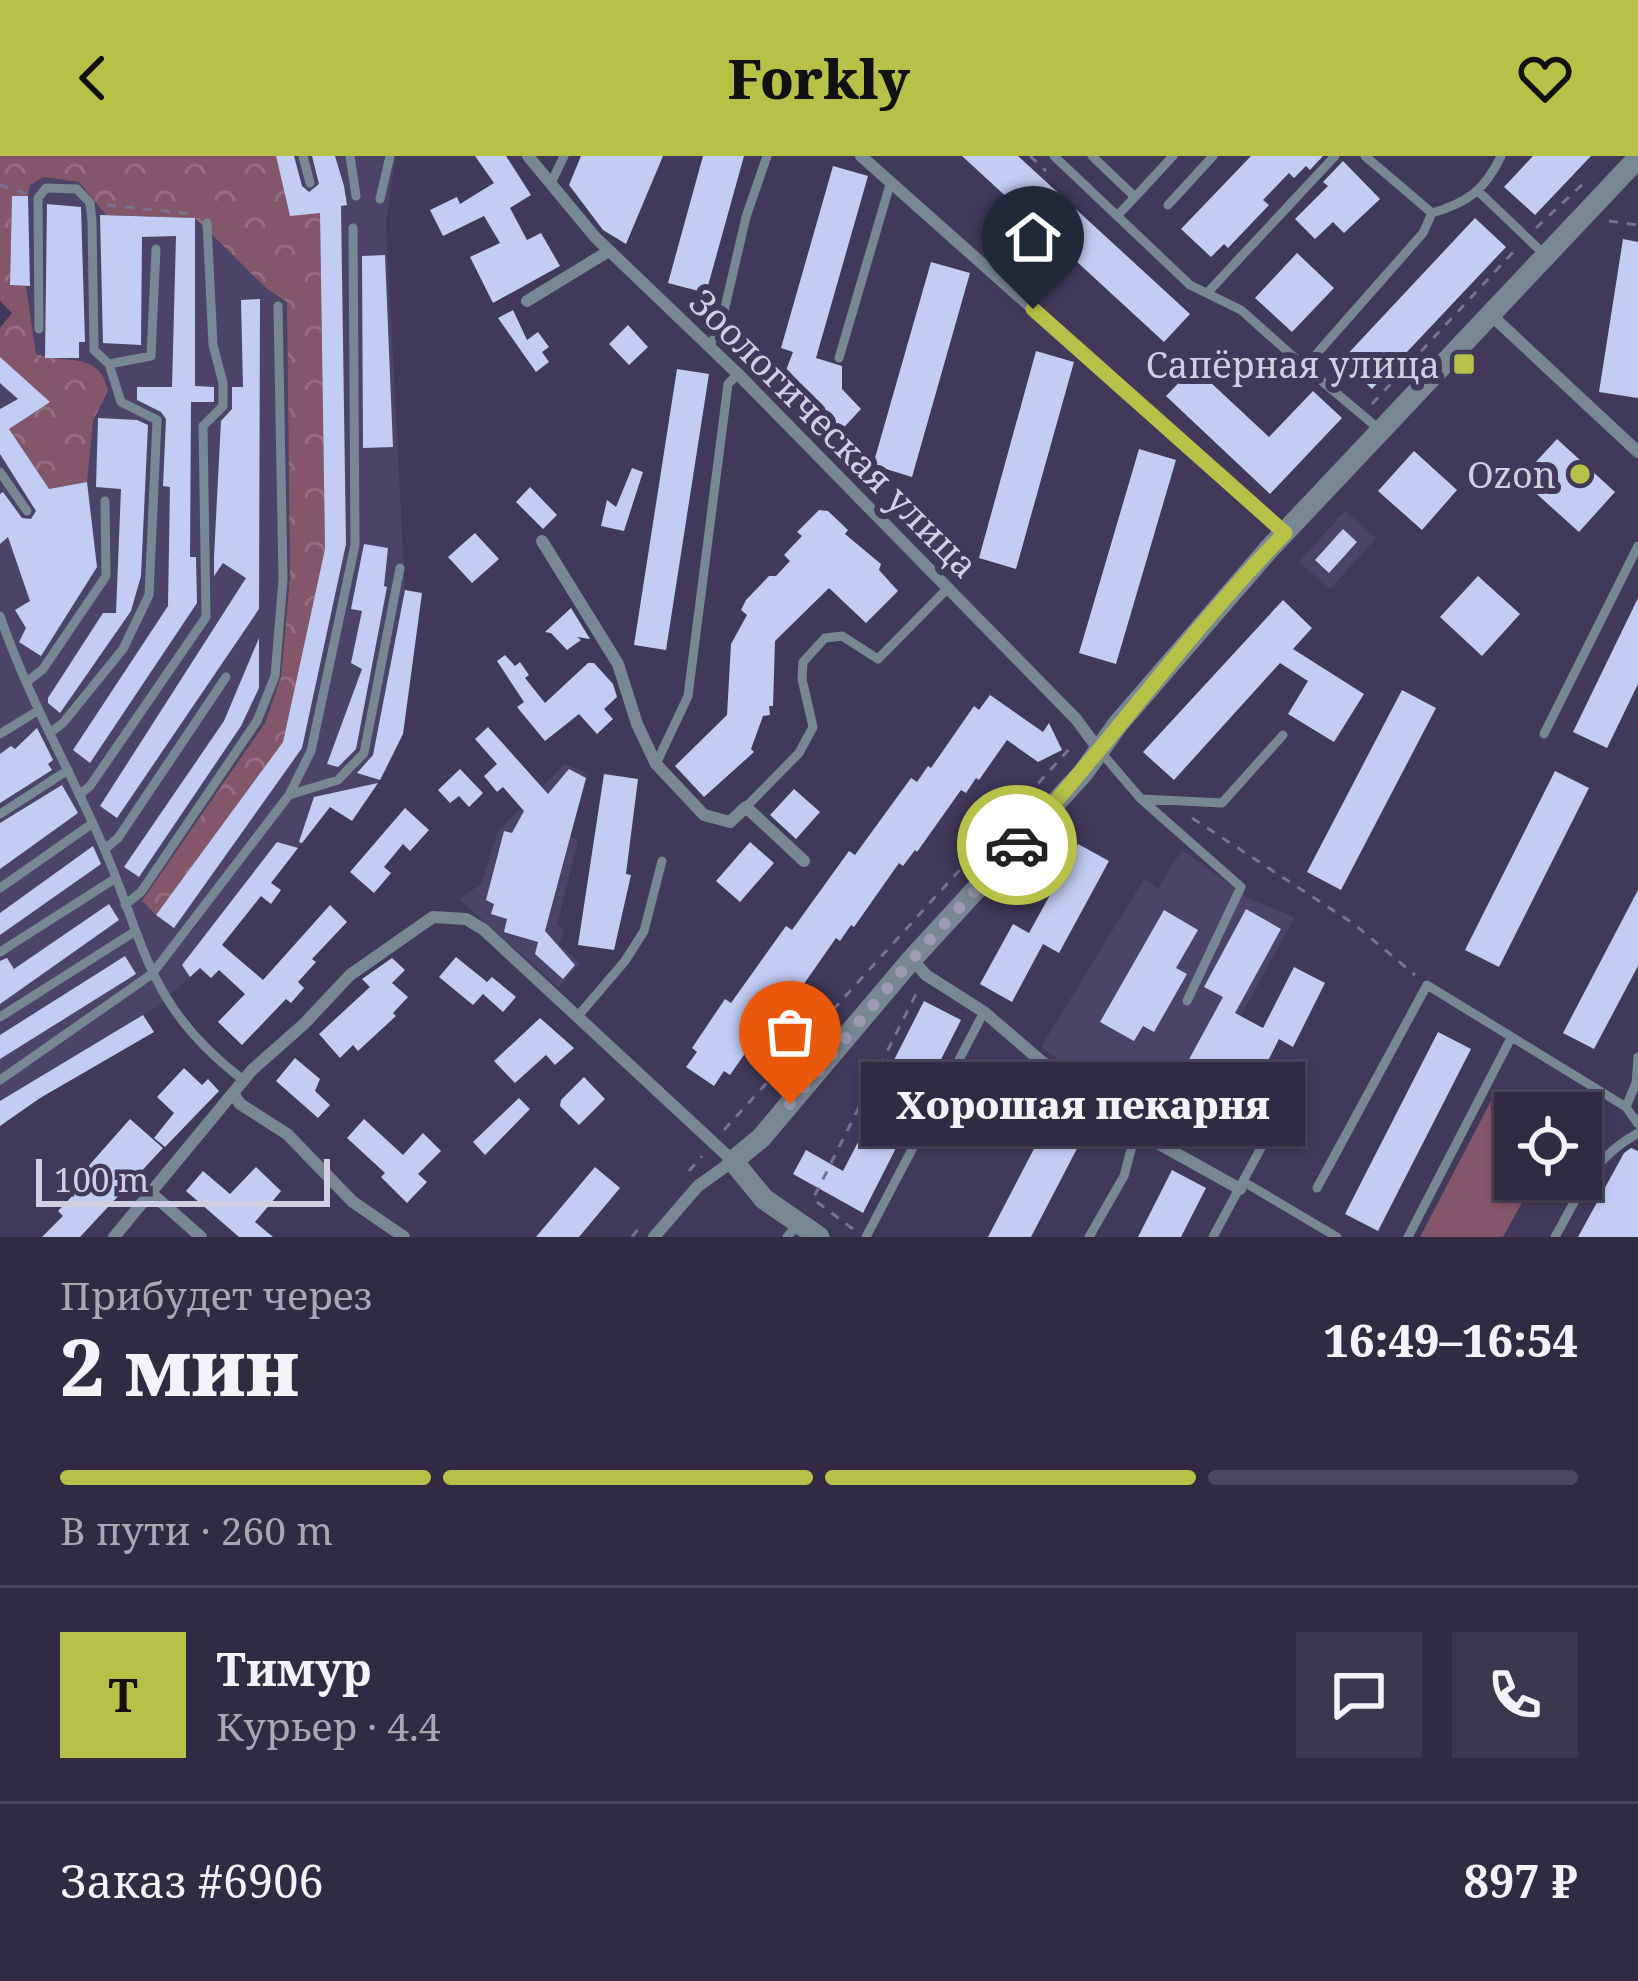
<!DOCTYPE html>
<html lang="ru">
<head>
<meta charset="utf-8">
<style>
  body { margin:0; font-family:"Noto Serif",serif; background:#3c374e; color:#f1f3f6; height:100vh; display:flex; flex-direction:column; font-size:45px; white-space:nowrap }
  * { box-sizing:border-box; margin:0 }
  p { font-size:39px; color:#a8a7b2 }
  .icon { flex:none; width:66px; height:66px; fill:none; stroke:currentColor; stroke-width:2; stroke-linecap:round; stroke-linejoin:round }
  .map { position:relative; height:1081px; overflow:hidden }
  .panel { display:flex; flex-direction:column; background:#302b43; flex:1 }
  .panel>* { flex:none }
  .fabs { position:absolute; left:1494px; top:936px; display:grid; gap:24px }
  .fabs a { display:grid; place-items:center; width:108px; height:108px; border-radius:0px; background:#302b43; box-shadow:0 3px 9px #0004,0 0 0 3px #4b475c; font-size:60px }
  .scale { position:absolute; left:36px; bottom:30px; width:294px; box-sizing:border-box; padding-left:12px; border:6px solid #d2cfe2; border-top:0; font-size:33px; line-height:42px; white-space:nowrap; color:#d2cfe2; -webkit-text-stroke:9px #403959; paint-order:stroke }
  .pin { position:absolute; display:grid; place-items:center; width:102px; height:102px; color:#fff; margin:-123px -51px; border-radius:50% 50% 50% 0; rotate:-45deg; box-shadow:0 0 12px #0007 }
  .pin .icon { rotate:45deg }
  .courier { position:absolute; display:grid; place-items:center; width:120px; height:120px; margin:-60px; border:9px solid #b7c148; border-radius:50%; background:#fff; color:#222; box-shadow:0 3px 15px #0007 }
  .bubble { position:absolute; height:84px; border-radius:0px; background:#302b43; box-shadow:0 3px 9px #0004,0 0 0 3px #4b475c; font-size:39px; font-weight:800; line-height:84px; text-align:center }
  .summary em { font-style:normal; font-weight:800 }
  .summary div { display:flex; flex-direction:column-reverse }
  .summary { display:flex; align-items:center; justify-content:space-between; height:204px; padding:0 60px }
  h1 { font-size:78px; font-weight:800; line-height:90px }
  .bar { display:grid; grid-template-columns:repeat(4,1fr); gap:18px 12px; align-content:center; height:144px; padding:0 60px }
  .bar i { height:15px; border-radius:9px; background:#4b475c }
  .bar .selected { background:#b7c148 }
  .bar p { grid-column:span 4 }
  .line { display:flex; align-items:center; gap:30px; padding:0 60px; border-top:3px solid #4b475c }
  .line div { flex:1 }
  .round { display:grid; place-items:center; flex:none; width:126px; height:126px; border-radius:0px; background:#3c374e }
  header { display:flex; justify-content:space-between; align-items:center; height:156px; padding:0 60px; background:#b7c148; color:#111; font-size:54px; font-weight:800 }
  .map>svg:first-child { display:block }
</style>
</head>
<body>
<header><svg class="icon" aria-label="back" viewBox="0 0 24 24"><path d="M15 5l-7 7 7 7"/></svg>Forkly<svg class="icon" aria-label="heart" viewBox="0 0 24 24"><path d="M12 20l-8-8c-3-5 5-10 8-4 3-6 11-1 8 4z"/></svg></header>
<div class="map">
<svg width="1638" height="1081" viewBox="0 0 1638 1081">
  <defs>
    <pattern id="forest-crowns" width="20" height="18" patternUnits="userSpaceOnUse" patternTransform="scale(3)"><rect width="20" height="18" fill="#845669"/><path d="M2 6a3 3 0 1 1 6 0M12 15a3 3 0 1 1 6 0" fill="none" stroke="#946d7e"/></pattern>
  </defs>
  <rect width="100%" height="100%" fill="#403959"/>
  <!-- built -->
  <path fill="#4c4368" d="M276 0H396L386 66 405 433 422 437 403 578 385 617 352 665 330 652 217 795 156 852 143 858 154 876 41 942 0 970V201L93 265 98 259 45 202 36 198 26 130 10 129 12 40 43 21 79 26 107 59 195 62 267 133 287 146 290 421 281 521 265 567 143 745 283 586 320 68 325 57 290 60Z
    M1345 355 1376 382 1330 433 1299 406Z
    M565 608 589 618 568 679 578 685 557 769 564 773 559 788 580 807 559 832 459 743 481 728 498 675Z
    M1182 694 1248 742 1295 761 1173 983 1144 968 1041 891 1144 723 1158 732Z"/>
  <!-- grass -->
  <path fill="#845669" d="M1492 943 1519 957H1515V1023H1535L1503 1081H1420Z"/>
  <!-- forest -->
  <path fill="url(#forest-crowns)" d="M0 0H276L290 59 326 56 320 68 325 393 283 586 156 759 142 745 265 567 281 521 290 421 287 146 267 133 195 62 106 59 79 26 43 21 30 29 28 40H12L10 129 26 130 36 198C65 209 100 194 108 235L93 265 87 326 49 333 9 273 49 246 0 201V172L12 157 0 145Z"/>
  <!-- building -->
  <path fill="#c3ccf2" d="M276 0H294L302 30 309 36 319 28 312 0H335L344 30 347 49 341 50 346 388 302 592 174 772 156 759 283 586 325 393 320 57 290 60Z
    M475 0H506L531 39 510 52 527 84 541 77 560 110 493 147 470 101 500 87 484 60 443 80 430 54 457 41 460 48 494 27Z
    M581 0H663L626 88 603 74 569 29Z
    M703 0H744L706 137 668 127Z
    M962 0H1018L1190 158 1164 186Z
    M1251 0H1323L1310 14 1306 10 1294 22 1289 17 1263 44 1269 49 1228 92 1224 88 1211 101 1181 73Z
    M1533 0H1591L1535 59 1504 31Z
    M1343 5 1380 43 1344 77 1333 66 1315 83 1295 63 1328 30 1323 26Z
    M833 10 868 20 816 202 842 210V233L861 253 834 282 780 230 793 196 781 192Z
    M12 40H28L30 130 10 129Z
    M47 48 81 51 85 186H79V202H45Z
    M100 59 195 62V230L214 231V246H191L190 401H196L197 447 90 607 73 594 168 450 170 331 163 330 166 263 161 256 137 244V231H172L176 80 142 81 141 189 103 187Z
    M1475 62 1506 91 1372 233 1342 204Z
    M1623 83 1638 86V242L1599 236Z
    M1297 97 1334 132 1292 176 1255 142Z
    M385 99 393 291 363 292 362 100Z
    M931 106 970 117 912 321 873 309Z
    M260 143 259 453 117 662 100 650 246 422 223 407 214 420V401L221 265 232 253V231H243L241 144Z
    M513 154 527 184 538 176 549 191 542 196 549 206 536 216 498 162Z
    M628 169 648 191 629 209 609 188Z
    M1036 195 1074 206 1016 413 979 402Z
    M0 201 50 246 9 273 49 333 87 326 97 411 41 500 19 486 26 472 15 454 30 445 8 381 0 388V338L3 336 22 362 31 363 36 355 0 298V253L18 243 0 227Z
    M1194 211 1269 281 1313 235 1342 262 1270 338 1166 240Z
    M677 213 709 218 666 494 634 489Z
    M98 262 137 264 148 269 141 420 131 455 60 557 48 547V542L103 457H116L121 333 96 331Z
    M1557 283 1615 336 1579 376 1520 323Z
    M1139 293 1176 304 1116 508 1079 497Z
    M1414 295 1457 334 1422 374 1378 335Z
    M632 312 643 316 624 375 601 370 607 344 616 351Z
    M530 331 557 359 543 373 516 346Z
    M819 354 828 355 848 374 845 378 881 408 879 414 898 435 866 467 829 432 775 485 773 550H769L770 559 763 560 751 593 754 596 704 641 675 610 727 559 731 488 747 459 741 454 746 444 769 420H776L790 405 784 399 802 380 797 376Z
    M1343 373 1357 386 1329 417 1315 404Z
    M475 377 499 403 472 427 448 401Z
    M364 388 388 392 384 430 387 431 356 593 338 611 327 608 362 513 351 507 362 455 351 453Z
    M1478 420 1520 458 1482 500 1440 461Z
    M405 434 422 437 403 578 380 624 357 617 373 599Z
    M1638 442V528L1607 592 1573 576Z
    M1283 444 1312 472 1293 493 1364 538 1334 586 1288 558 1308 525 1280 507 1174 624 1143 596Z
    M571 452 590 483 577 481 581 484 567 494 551 477 545 476Z
    M259 482V532L241 570 139 721 124 711 224 565Z
    M505 499 515 510 520 506 529 519 525 522 545 547 588 507H594L613 528 617 541 604 553 613 563 597 578 579 558 545 585 517 551 524 546 497 505Z
    M1402 534 1436 552 1341 734 1307 716Z
    M990 539 1043 576 1049 567 1062 594 1038 606 1007 584 979 624 976 622 966 637 961 634 917 696 915 694 903 710 899 707 854 771 851 769 840 785 836 782 792 845 789 842 778 858 774 856 730 919 724 915 714 930 686 911 697 896 692 892 725 843 731 847 786 770 792 774 849 695 855 699 911 622 917 626 928 610 931 612 974 550 979 554Z
    M488 571 548 638 569 613 586 622 545 775 575 809 563 823 535 798 538 786 504 776 507 763 491 758 494 748 486 744 504 675 512 677 524 655 503 631 497 636 484 620 497 608 475 583Z
    M37 572 53 604 48 608 52 614 0 647V598L11 590 15 593Z
    M460 613 483 637 469 651 459 640 450 647 438 634Z
    M1555 615 1589 632 1499 811 1465 794Z
    M604 618 638 623 626 718 631 719 614 794 578 789Z
    M378 627 352 665 330 651 302 687 299 686 314 641Z
    M62 629 78 657 0 713V667Z
    M794 633 820 656 796 683 770 659Z
    M405 652 429 674 410 695 403 688 384 711 391 717 374 737 350 716Z
    M277 686 298 692 271 727 281 734 271 748 261 740 222 789 263 824 330 749 347 766 312 803 316 806 298 826 304 832 291 847 286 843 242 889 218 866 245 838 219 814 211 822 200 812 190 821 182 809Z
    M750 686 774 707 740 746 716 725Z
    M1078 688 1109 705 1059 797 1043 788 1012 846 980 828 1013 768 1029 777Z
    M93 690 101 708 0 779V757Z
    M1638 734V810L1594 893 1563 877Z
    M109 748 119 764 0 848V805L7 802 14 813Z
    M1246 753 1281 773 1235 857 1263 872 1294 811 1325 827 1293 891 1279 883 1234 972 1185 948 1172 971 1157 962 1223 841 1204 831Z
    M1164 754 1198 774 1176 812 1187 818 1154 876 1143 870 1134 885 1100 866Z
    M125 800 136 818 0 903V879Z
    M456 801 487 826 492 821 516 841 503 856 483 838 473 849 439 821Z
    M392 802 405 814 392 827 408 841 393 857 396 860 358 895 353 889 340 902 319 878 370 831 362 823Z
    M924 845 961 864 863 1057 793 1018 806 994 843 1015 868 967 863 965Z
    M143 859 154 876 40 942 0 970V945Z
    M540 862 574 892 555 909 546 899 515 927 494 905Z
    M1438 876 1471 893 1378 1075 1345 1058Z
    M295 902 320 923 315 935 330 949 318 962 276 925Z
    M184 912 202 929 208 923 219 935 165 991 154 982 174 957 157 941Z
    M584 921 605 943 579 969 560 950 561 944Z
    M1062 939 1095 958 1031 1081H988Z
    M519 942 530 953 485 999 473 986Z
    M130 963 163 992 80 1081H42L63 1060 58 1055 76 1036 70 1031Z
    M364 963 403 999 423 977 441 995 418 1018 427 1026 407 1047 381 1021 385 1017 347 982Z
    M1631 992 1638 995V1081H1578L1624 997Z
    M256 1011 281 1035 255 1066 273 1081H239L186 1035 203 1015 230 1038Z
    M595 1011 620 1032 579 1081H536Z
    M1172 1014 1206 1032 1181 1081H1138Z"/>
  <g fill="none" stroke-linecap="round" stroke-linejoin="round">
    <!-- path -->
    <path stroke="#78738e" stroke-width="3" stroke-dasharray="9 9" stroke-linecap="butt" d="M1030 0 1046 15
      M0 29 27 38
      M107 49 193 58
      M1609 65 1638 69
      M1536 72 1586 25
      M1372 248 1517 92
      M1192 662 1354 768 1415 819
      M724 974 1072 590
      M689 1015 702 1000
      M853 1073 813 1043 918 834
      M632 1081 639 1072"/>
    <!-- service -->
    <path stroke="#788892" stroke-width="9" d="M303 0 310 27
      M350 0 356 40
      M1054 0 1190 129 1241 154 1305 211 1423 77 1432 57C1467 47 1485 34 1501 0
      M1092 0 1135 41 1117 60
      M1365 0 1432 57
      M551 27 564 0
      M1478 35 1544 98
      M1135 41 1173 0
      M380 43 390 0
      M1168 49 1213 0
      M1209 135 1335 0
      M39 173 38 42 46 32 77 33 90 47 92 65 94 194 109 208
      M708 189 719 177 746 61 767 0
      M839 202 891 25
      M1217 202 1241 223 1273 220 1305 211 1379 273
      M0 316 27 355
      M0 460C25 533 63 602 95 672 145 778 140 845 242 923
      M28 525 43 513 106 420 105 345
      M51 576 63 567 123 493 149 439 157 264 121 246 109 208 151 200 156 93
      M0 578 39 554
      M1544 578 1638 390
      M1099 594 1141 643 1241 731 1187 845
      M656 608 688 540 728 228 738 218
      M79 639 90 630 206 461 203 270 223 250V227L213 189 207 67
      M289 639 338 624 364 597 400 412
      M1141 643 1222 647 1283 579
      M746 651 799 597 813 571 802 523 803 506 825 482 842 480 878 503 947 433
      M0 658 68 614
      M105 693 118 682 226 521
      M0 732 93 667
      M125 749 141 736 257 565 275 520 283 423 278 150
      M0 796 116 722
      M578 860 625 805 644 775 662 705
      M0 861 134 776
      M0 924 152 818 289 639 311 595 355 389 353 72
      M1626 951 1636 927 1638 901
      M1244 1026 1337 1081
      M1317 1032 1427 829 1626 951 1638 968
      M787 1081 799 1067
      M866 1081 984 856
      M1089 1081 1124 1020 1136 975
      M1213 1081 1299 921
      M1408 1081 1511 882
      M1555 1081C1580 1037 1592 1002 1638 977"/>
    <!-- minor -->
    <path stroke="#788892" stroke-width="12" d="M528 0 595 81 738 218 1076 563 1099 594
      M861 0 1285 377
      M527 145 609 95
      M1490 158 1638 296
      M542 385 618 508 637 568 656 608 704 659 730 666 746 651 804 705
      M912 803 926 819 984 856 1041 905 1136 975 1240 1033
      M233 937 240 948 287 978 353 1046 404 1081
      M150 1036 201 1081
      M114 1081 252 914 304 868 350 819 433 761 466 763 483 773 733 1005 698 1030 654 1081"/>
    <!-- tertiary -->
    <path stroke="#788892" stroke-width="21" d="M819 1081 764 1043 733 1005 761 982 912 803 1083 617 1118 568 1269 393 1638 2"/>
  </g>
  <g fill="none" stroke-linecap="round" stroke-linejoin="round">
    <!-- done -->
    <path stroke="#9f9ab2" stroke-width="12" stroke-dasharray="0 21.6" d="M790 948 912 803 1017 689"/>
    <!-- route -->
    <path stroke="#b7c148" stroke-width="15" d="M1017 689C1110 588 1189 475 1285 377L1033 153"/>
  </g>
  <!-- markers -->
  <g fill="#b7c148" stroke="#403959" stroke-width="4.5">
    <rect x="1452" y="196" width="24" height="24" rx="6"/>
    <circle cx="1580" cy="318" r="12"/>
  </g>
  <g text-anchor="middle" dominant-baseline="central" stroke-width="12" stroke-linejoin="round" paint-order="stroke">
    <!-- poi labels -->
    <g font-size="36" fill="#d2cfe2" stroke="#403959" text-anchor="end">
      <text x="1440" y="208">Сапёрная улица</text>
      <text x="1556" y="318">Ozon</text>
    </g>
    <!-- street labels -->
    <g font-size="36" fill="#d2cfe2" stroke="#403959">
      <text transform="translate(834 277) rotate(45)">Зоологическая улица</text>
    </g>
  </g>
</svg>
<div class="fabs">
<a><svg class="icon" aria-label="locate" viewBox="0 0 24 24"><circle cx="12" cy="12" r="6"/><path d="M12 2v4M12 18v4M2 12h4M18 12h4"/></svg></a>
</div>
<div class="scale">100 m</div>
<div class="pin" style="left:790px;top:948px;background:#ea580c"><svg class="icon" aria-label="bag" viewBox="0 0 24 24"><path d="M5 8h14l-1 12H6zM9 8a3 3 0 0 1 6 0"/></svg></div>
<div class="pin" style="left:1033px;top:153px;background:#1f2937"><svg class="icon" aria-label="home" viewBox="0 0 24 24"><path d="M3 11l9-7 9 7M6 9v11h12V9"/></svg></div>
<div class="courier" style="left:1017px;top:689px"><svg class="icon" aria-label="car" viewBox="0 0 24 24"><path d="M5 17H2v-5l4-1 3-4h7l3 4 3 1v5h-3M9 17h6M6 11h13"/><circle cx="7" cy="17" r="2"/><circle cx="17" cy="17" r="2"/></svg></div>
<div class="bubble" style="left:861px;top:906px;width:444px">Хорошая пекарня</div>
</div>
<section class="panel">
<div class="summary"><div><h1>2 мин</h1><p>Прибудет через</p></div><em>16:49–16:54</em></div>
<div class="bar"><i class="selected"></i><i class="selected"></i><i class="selected"></i><i></i><p>В пути · 260 m</p></div>
<div class="line" style="height:216px"><b class="round" style="background:#b7c148;color:#111">Т</b><div><b>Тимур</b><p>Курьер · 4.4</p></div><a class="round"><svg class="icon" aria-label="chat" viewBox="0 0 24 24"><path d="M4 5h16v11H9l-5 4z"/></svg></a><a class="round"><svg class="icon" aria-label="phone" viewBox="0 0 24 24"><path d="M5 4h4l2 5-3 2q2 4 5 5l2-3 5 2v4C11 20 4 13 5 4z"/></svg></a></div>
<div class="line" style="height:156px"><div>Заказ #6906</div><b>897 ₽</b></div>
</section>
</body>
</html>
